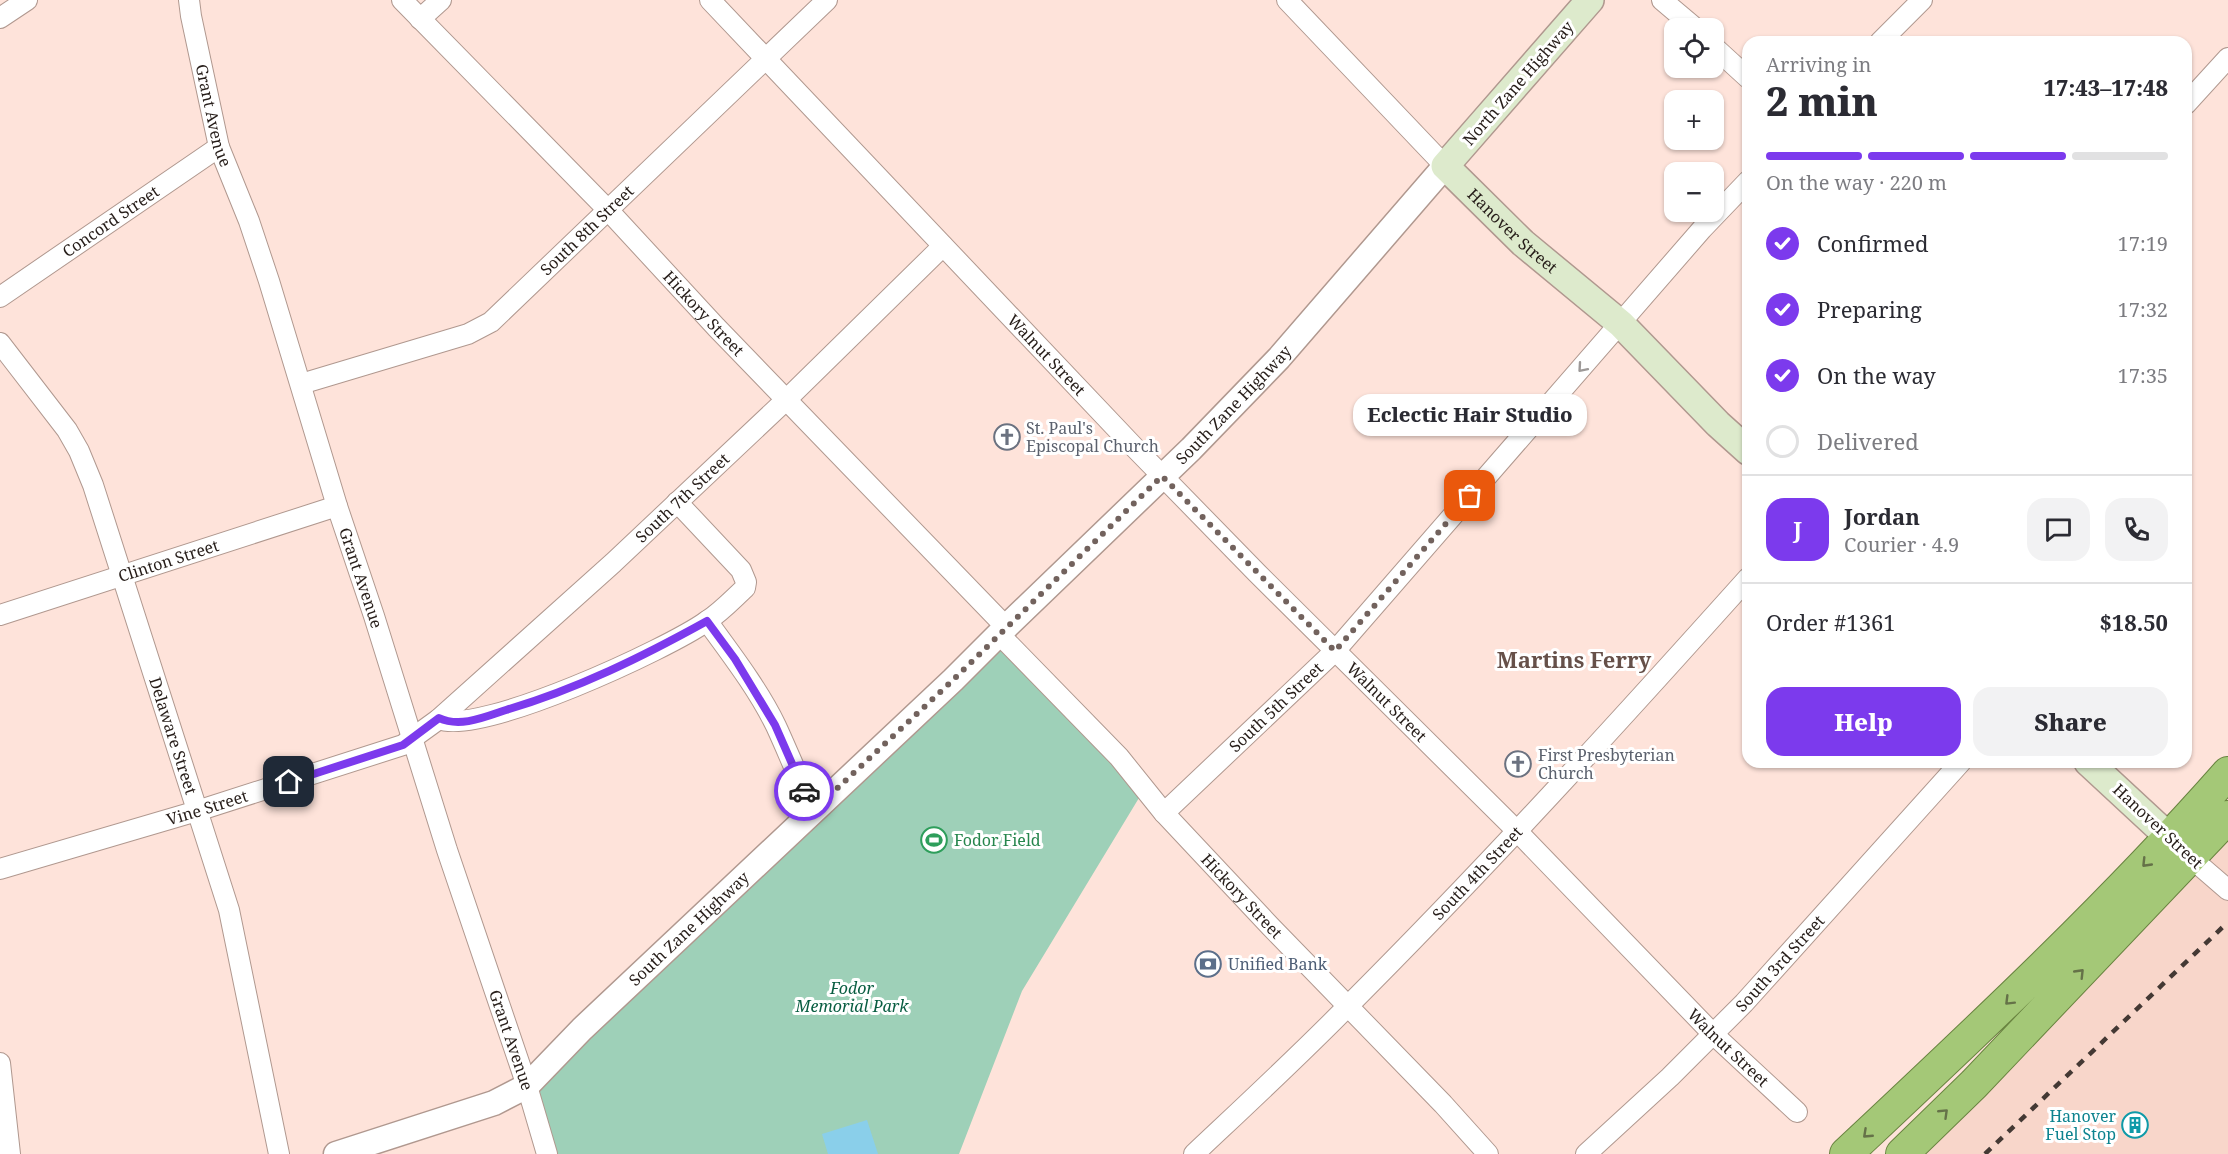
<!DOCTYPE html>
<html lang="en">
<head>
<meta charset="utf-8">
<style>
  body { margin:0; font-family:"Noto Serif",serif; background:#f2f2f3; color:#2b2b33; height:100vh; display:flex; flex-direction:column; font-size:22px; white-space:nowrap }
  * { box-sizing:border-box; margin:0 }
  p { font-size:20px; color:#7c7c81 }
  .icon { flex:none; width:33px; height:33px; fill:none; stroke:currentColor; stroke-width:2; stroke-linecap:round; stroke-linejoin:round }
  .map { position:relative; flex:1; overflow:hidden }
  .sheet { position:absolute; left:1742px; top:36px; width:450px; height:732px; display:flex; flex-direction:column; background:#fff; border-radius:18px; box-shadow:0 2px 4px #0004 }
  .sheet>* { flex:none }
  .buttons { position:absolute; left:1664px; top:18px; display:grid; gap:12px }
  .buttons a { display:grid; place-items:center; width:60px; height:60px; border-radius:12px; background:#fff; box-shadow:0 2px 4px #0004; font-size:30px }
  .pin { position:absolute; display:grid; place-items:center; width:51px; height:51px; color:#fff; margin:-26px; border-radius:12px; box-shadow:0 3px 9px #0006 }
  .courier { position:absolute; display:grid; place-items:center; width:60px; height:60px; margin:-30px; border:4px solid #7c3aed; border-radius:50%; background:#fff; color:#222; box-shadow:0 2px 8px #0007 }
  .bubble { position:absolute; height:42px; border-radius:18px; background:#fff; box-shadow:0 2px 4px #0004; font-size:20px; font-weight:800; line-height:42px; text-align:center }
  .head em { font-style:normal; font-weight:800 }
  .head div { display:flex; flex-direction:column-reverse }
  .head { display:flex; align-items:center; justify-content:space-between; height:102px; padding:0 24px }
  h1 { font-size:39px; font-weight:800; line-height:45px }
  .bar { display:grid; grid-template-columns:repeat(4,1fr); gap:9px 6px; align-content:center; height:72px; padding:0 24px }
  .bar i { height:8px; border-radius:4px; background:#e1e1e2 }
  .bar .on { background:#7c3aed }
  .bar p { grid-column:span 4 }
  .line { display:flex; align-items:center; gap:15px; padding:0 24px; border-top:2px solid #e1e1e2 }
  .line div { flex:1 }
  .round { display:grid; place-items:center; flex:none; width:63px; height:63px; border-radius:18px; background:#f2f2f3 }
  ol { padding:0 24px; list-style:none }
  li { display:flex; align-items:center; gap:18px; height:66px }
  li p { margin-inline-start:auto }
  li .icon { padding:6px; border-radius:50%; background:#7c3aed; color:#fff; stroke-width:4 }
  li:last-child { color:#7c7c81 }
  li i { width:33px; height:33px; border:3px solid #e1e1e2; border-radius:50% }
  .primary-button { display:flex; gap:12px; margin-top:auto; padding:12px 24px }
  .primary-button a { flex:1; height:69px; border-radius:18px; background:#7c3aed; color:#fff; font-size:24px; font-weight:800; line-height:69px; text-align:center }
  .primary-button a+a { background:#f2f2f3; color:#2b2b33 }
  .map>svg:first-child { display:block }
</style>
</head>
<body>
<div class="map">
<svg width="2228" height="1154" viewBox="0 0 2228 1154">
  <rect width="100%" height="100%" fill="#fee3da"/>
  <!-- built -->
  <path fill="#f8d6ca" d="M2228 827V1154H1923Z"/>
  <!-- green -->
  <path fill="#9ed0b8" d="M1006 641 1145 788 1022 991 959 1154H557L531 1081Z"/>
  <!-- water -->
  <path fill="#8acfea" d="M867 1120 878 1154H828L822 1134Z"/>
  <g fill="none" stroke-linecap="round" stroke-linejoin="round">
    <!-- minor casing -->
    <g stroke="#b0988f" stroke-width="22">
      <g id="minor">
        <path id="s1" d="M189 0 191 16 219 147 249 221 269 281 337 506 374 616 447 850 527 1086 547 1154"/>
        <path id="s2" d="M402 0 608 210 716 327 1006 627 999 634 1119 757 1164 813 1270 926 1443 1104 1488 1154"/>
        <path id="s3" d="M710 0 1135 448 1257 573 1517 831 1713 1034 1797 1112"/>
        <path d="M1287 0 1445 166"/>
        <path d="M1662 0 1695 28"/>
        <path d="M0 18 27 0"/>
        <path d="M420 19 441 0"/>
        <path d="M1880 42 1922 0"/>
        <path d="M1713 46 1748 78"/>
        <path d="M2186 104 2228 58"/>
        <path id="s4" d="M0 297 219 147"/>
        <path id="s5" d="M0 343 67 430 79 451 93 485 229 910 279 1154"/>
        <path id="s6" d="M301 384 468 334 491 322 827 0"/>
        <path id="s7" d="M0 615 337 506"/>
        <path d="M707 621C731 654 758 689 776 726 789 754 800 783 814 810"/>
        <path d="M439 719C480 736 668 649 707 621 721 612 733 599 745 588L746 582 741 570 677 502"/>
        <path id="s8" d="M1164 813 1335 651 1702 229 1748 181"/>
        <path d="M2191 858 2228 890"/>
        <path id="s9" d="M0 869 197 811 403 745 439 719 613 563 787 399 943 246"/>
        <path d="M0 1063 10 1154"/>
        <path id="s10" d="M1194 1154C1246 1105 1298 1057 1348 1006 1486 868 1617 724 1748 578"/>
        <path id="s11" d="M1586 1154 1670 1077 1744 1003 1961 762"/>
      </g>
    </g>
    <!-- tertiary casing -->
    <g stroke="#b0988f" stroke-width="27">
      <g id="tertiary">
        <path id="s12" d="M1006 627 1191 449 1279 358 1445 166"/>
        <path id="s13" d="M336 1154 494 1103 527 1086 582 1029 953 680 999 634"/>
      </g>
    </g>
    <!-- secondary casing -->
    <g stroke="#b0988f" stroke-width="30">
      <g id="secondary">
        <path id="s14" d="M1590 0 1445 166 1523 243 1621 324 1718 424 1748 451"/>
        <path d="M2088 762 2184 851"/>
      </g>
    </g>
    <!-- trunk casing -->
    <g stroke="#698340" stroke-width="34">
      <path id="trunk" d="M1846 1154C1977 1031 2109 908 2228 773
        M1902 1154 1974 1084 2228 817"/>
    </g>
    <!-- minor -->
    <use href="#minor" stroke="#fff" stroke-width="20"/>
    <!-- tertiary -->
    <use href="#tertiary" stroke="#fff" stroke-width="24"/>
    <!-- secondary -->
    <use href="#secondary" stroke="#ddeacc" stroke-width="27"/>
    <!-- trunk -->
    <use href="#trunk" stroke="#a4c877" stroke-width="32"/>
    <!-- rail -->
    <path stroke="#443934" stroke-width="4.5" stroke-dasharray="8 8" stroke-linecap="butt" d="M1985 1154 2228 922"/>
  </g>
  <!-- one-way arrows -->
  <defs><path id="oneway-chevron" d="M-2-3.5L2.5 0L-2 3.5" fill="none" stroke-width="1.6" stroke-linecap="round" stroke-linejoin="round" transform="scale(1.5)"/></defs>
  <use stroke="#9d9998" href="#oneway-chevron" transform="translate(1582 368) rotate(131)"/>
  <g stroke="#657248">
    <use href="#oneway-chevron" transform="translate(2146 863) rotate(134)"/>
    <use href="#oneway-chevron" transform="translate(2080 973) rotate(-46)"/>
    <use href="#oneway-chevron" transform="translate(2009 1001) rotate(135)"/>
    <use href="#oneway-chevron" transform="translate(1944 1113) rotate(-44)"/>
    <use href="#oneway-chevron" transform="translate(1867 1134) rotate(137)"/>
  </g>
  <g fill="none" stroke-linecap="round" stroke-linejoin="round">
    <!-- done -->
    <path stroke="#72625d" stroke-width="6" stroke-dasharray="0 10.8" d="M804 791 814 810 953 680 1162 476 1335 651 1470 496"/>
    <!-- route -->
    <path stroke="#7c3aed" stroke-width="8" d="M289 782 403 745 439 718C460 728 485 717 506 710 577 689 642 657 707 621L735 659 775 725 804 791"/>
  </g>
  <!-- icons -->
  <defs>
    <g id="church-ring" transform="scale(1.35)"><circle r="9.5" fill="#fff" stroke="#6b7280" stroke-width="1.5"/><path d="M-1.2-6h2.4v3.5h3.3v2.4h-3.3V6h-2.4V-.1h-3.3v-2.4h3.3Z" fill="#6b7280"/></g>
    <g id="stadium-ring" transform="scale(1.35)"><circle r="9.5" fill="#fff" stroke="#2e9e5b" stroke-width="1.5"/><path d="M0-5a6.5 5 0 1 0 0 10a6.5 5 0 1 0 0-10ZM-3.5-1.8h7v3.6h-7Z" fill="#2e9e5b"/></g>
    <g id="bank-ring" transform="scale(1.35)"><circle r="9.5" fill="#fff" stroke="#5c6f8a" stroke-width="1.5"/><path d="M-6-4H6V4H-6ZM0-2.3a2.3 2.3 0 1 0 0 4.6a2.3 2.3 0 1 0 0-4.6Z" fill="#5c6f8a"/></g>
    <g id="building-ring" transform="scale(1.35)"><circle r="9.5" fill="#fff" stroke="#0f9aa8" stroke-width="1.5"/><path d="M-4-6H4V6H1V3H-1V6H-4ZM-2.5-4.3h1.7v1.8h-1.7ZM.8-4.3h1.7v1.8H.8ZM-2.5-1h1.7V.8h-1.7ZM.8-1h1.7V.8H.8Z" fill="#0f9aa8"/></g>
  </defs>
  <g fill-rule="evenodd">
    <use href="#church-ring" x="1007" y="437"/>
    <use href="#church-ring" x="1518" y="764"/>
    <use href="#stadium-ring" x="934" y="840"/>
    <use href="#bank-ring" x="1208" y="964"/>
    <use href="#building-ring" x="2135" y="1125"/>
  </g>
  <g text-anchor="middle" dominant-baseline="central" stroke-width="6" stroke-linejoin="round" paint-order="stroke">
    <!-- street labels -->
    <g font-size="16" fill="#261d19" stroke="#fff">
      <text transform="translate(1518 83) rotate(-49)">North Zane Highway</text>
      <text stroke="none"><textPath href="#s1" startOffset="118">Grant Avenue</textPath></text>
      <text stroke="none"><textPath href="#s4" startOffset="134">Concord Street</textPath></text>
      <text stroke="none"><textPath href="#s14" startOffset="314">Hanover Street</textPath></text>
      <text stroke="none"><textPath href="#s6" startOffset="333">South 8th Street</textPath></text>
      <text stroke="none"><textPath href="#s2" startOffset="435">Hickory Street</textPath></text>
      <text stroke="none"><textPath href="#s3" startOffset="489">Walnut Street</textPath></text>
      <text stroke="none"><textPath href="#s12" startOffset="318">South Zane Highway</textPath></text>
      <text stroke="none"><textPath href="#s9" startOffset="795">South 7th Street</textPath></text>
      <text stroke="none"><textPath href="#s7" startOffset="177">Clinton Street</textPath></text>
      <text stroke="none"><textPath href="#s1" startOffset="604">Grant Avenue</textPath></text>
      <text stroke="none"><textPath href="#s3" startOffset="975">Walnut Street</textPath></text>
      <text stroke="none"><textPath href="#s8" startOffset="154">South 5th Street</textPath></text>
      <text stroke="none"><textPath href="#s5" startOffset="434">Delaware Street</textPath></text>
      <text stroke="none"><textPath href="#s9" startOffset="216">Vine Street</textPath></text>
      <text transform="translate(2158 826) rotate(43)">Hanover Street</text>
      <text stroke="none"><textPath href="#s10" startOffset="399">South 4th Street</textPath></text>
      <text stroke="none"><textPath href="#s2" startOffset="1238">Hickory Street</textPath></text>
      <text stroke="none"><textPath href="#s13" startOffset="429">South Zane Highway</textPath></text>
      <text stroke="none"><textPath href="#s11" startOffset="272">South 3rd Street</textPath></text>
      <text stroke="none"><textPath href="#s1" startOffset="1090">Grant Avenue</textPath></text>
      <text stroke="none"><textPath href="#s3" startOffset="1461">Walnut Street</textPath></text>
    </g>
    <!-- worship labels -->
    <g font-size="16" fill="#5b616d" stroke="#fff" text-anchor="start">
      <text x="1026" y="428">St. Paul's<tspan x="1026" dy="18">Episcopal Church</tspan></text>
      <text x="1538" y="755">First Presbyterian<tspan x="1538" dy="18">Church</tspan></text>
    </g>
    <!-- leisure labels -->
    <g font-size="16" fill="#27864d" stroke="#fff" text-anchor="start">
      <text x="954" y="840">Fodor Field</text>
    </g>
    <!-- service labels -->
    <g font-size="16" fill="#4e5e75" stroke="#fff" text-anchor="start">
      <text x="1228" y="964">Unified Bank</text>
    </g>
    <!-- park labels -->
    <g font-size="16" font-style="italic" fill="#085d41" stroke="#fff">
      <text x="852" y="988">Fodor<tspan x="852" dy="18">Memorial Park</tspan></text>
    </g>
    <!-- culture labels -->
    <g font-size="16" fill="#0d838f" stroke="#fff" text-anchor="end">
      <text x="2116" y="1116">Hanover<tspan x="2116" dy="18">Fuel Stop</tspan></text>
    </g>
    <!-- district labels -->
    <g font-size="22" font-weight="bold" fill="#665049" stroke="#fff">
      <text x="1574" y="659">Martins Ferry</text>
    </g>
  </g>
</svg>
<div class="buttons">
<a><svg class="icon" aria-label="locate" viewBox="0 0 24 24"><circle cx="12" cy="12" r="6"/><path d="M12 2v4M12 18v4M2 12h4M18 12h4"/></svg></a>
<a>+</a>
<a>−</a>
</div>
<div class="pin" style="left:1470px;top:496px;background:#ea580c"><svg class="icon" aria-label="bag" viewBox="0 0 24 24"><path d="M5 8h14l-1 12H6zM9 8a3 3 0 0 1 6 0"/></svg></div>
<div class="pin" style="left:289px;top:782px;background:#1f2937"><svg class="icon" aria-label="home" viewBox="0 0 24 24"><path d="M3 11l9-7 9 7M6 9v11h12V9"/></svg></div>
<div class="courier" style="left:804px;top:791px"><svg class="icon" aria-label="car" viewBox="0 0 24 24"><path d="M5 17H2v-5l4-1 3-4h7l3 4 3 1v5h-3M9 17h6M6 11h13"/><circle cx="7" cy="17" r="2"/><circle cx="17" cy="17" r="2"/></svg></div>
<div class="bubble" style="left:1353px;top:394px;width:234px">Eclectic Hair Studio</div>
<section class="sheet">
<div class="head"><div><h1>2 min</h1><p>Arriving in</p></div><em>17:43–17:48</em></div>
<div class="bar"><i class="on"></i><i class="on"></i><i class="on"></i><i></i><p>On the way · 220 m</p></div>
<ol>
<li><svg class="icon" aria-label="check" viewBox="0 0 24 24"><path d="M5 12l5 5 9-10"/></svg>Confirmed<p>17:19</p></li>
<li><svg class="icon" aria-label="check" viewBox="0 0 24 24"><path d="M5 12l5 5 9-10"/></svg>Preparing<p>17:32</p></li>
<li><svg class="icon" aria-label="check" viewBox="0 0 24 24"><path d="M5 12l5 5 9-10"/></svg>On the way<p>17:35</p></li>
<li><i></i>Delivered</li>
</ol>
<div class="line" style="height:108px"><b class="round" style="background:#7c3aed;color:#fff">J</b><div><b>Jordan</b><p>Courier · 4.9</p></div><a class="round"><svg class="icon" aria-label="chat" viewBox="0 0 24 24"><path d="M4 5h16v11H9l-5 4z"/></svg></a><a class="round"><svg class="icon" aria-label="phone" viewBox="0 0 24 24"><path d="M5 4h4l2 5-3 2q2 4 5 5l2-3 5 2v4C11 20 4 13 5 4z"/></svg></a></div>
<div class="line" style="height:78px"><div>Order #1361</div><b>$18.50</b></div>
<div class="primary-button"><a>Help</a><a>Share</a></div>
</section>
</div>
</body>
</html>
